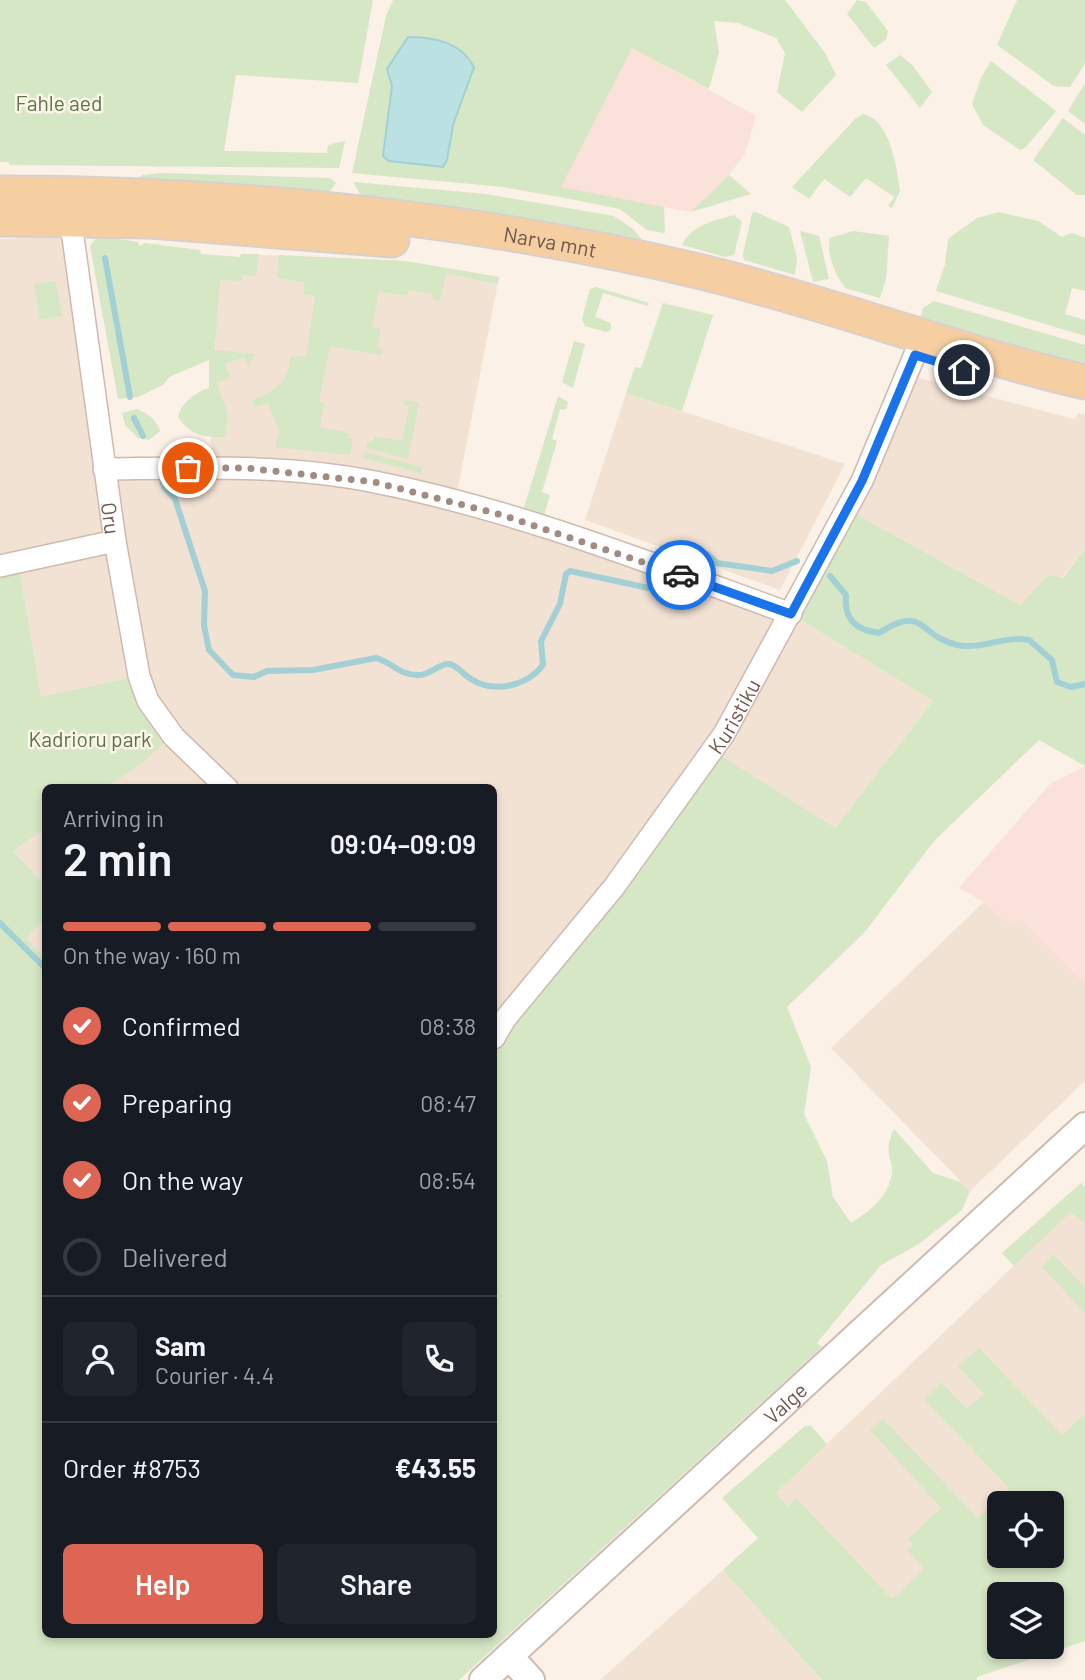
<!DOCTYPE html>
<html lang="en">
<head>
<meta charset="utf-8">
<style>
  body { margin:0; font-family:Barlow,sans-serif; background:#20242c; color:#f1f3f6; height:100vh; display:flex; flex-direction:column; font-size:26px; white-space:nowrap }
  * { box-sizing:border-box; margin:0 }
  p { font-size:23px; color:#9ea1a6 }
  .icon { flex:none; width:38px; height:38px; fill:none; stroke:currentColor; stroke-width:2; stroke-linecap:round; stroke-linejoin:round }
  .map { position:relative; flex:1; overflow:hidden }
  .side { position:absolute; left:42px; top:784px; width:455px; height:854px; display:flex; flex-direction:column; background:#171b24; border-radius:10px; box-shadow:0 4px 10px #0003 }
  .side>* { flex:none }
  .tools { position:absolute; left:987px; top:1491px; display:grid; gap:14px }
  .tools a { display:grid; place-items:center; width:77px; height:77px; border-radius:10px; background:#171b24; box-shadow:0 4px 10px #0003; font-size:35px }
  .pin { position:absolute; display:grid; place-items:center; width:60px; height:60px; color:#fff; margin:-30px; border:4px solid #fff; border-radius:50%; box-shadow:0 2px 7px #0007 }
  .courier { position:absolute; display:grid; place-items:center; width:70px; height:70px; margin:-35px; border:5px solid #1a73e8; border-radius:50%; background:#fff; color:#222; box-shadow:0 2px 9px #0007 }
  .overview em { font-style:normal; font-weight:600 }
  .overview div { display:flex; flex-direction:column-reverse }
  .overview { display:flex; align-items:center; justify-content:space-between; height:119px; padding:0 21px }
  h1 { font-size:46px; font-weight:600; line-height:52px }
  .bar { display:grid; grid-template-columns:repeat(4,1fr); gap:10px 7px; align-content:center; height:84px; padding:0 21px }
  .bar i { height:9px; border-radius:5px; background:#363941 }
  .bar .active { background:#dc6653 }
  .bar p { grid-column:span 4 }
  .line { display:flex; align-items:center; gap:18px; padding:0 21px; border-top:2px solid #363941 }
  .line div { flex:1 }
  .round { display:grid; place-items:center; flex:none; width:74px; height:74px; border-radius:10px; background:#20242c }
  ol { padding:0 21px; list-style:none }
  li { display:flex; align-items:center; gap:21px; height:77px }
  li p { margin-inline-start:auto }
  li .icon { padding:7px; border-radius:50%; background:#dc6653; color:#fff; stroke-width:4 }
  li:last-child { color:#9ea1a6 }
  li i { width:38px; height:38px; border:4px solid #363941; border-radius:50% }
  .action { display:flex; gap:14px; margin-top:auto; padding:14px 21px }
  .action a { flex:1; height:80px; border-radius:10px; background:#dc6653; color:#fff; font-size:28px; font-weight:600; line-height:80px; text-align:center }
  .action a+a { background:#20242c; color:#f1f3f6 }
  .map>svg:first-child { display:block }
</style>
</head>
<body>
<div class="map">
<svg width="1085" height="1680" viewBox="0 0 1085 1680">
  <rect width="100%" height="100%" fill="#fbf1e6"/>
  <!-- residential -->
  <path fill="#f2e2d4" d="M71 237 104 468H216L211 442 220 257H240L241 254 405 261 499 277 455 503 791 614 933 701 835 828 494 1038V788L107 787 140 765 41 697 18 563 0 566V239Z
    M908 375 1074 419 1079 413 1085 414V549L1062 578 1048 575 1020 605 847 509Z
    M626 393 845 464 780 590 585 520Z
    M45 829V886L13 851Z
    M984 902 1011 925 1020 918 1085 984V1081L970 1191 831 1048Z
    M45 919V958L25 938Z
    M1085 1198V1434L999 1503 886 1623 769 1499Z
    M723 1570 822 1680H600Z"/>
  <!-- commercial -->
  <path fill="#fae1da" d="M632 47 756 116 745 154 729 175 691 212 560 188Z
    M1085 766V984L1021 919 1011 925 984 902 959 888 1050 784Z"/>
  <!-- green -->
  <path fill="#d6e7c5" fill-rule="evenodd" d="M0 0H373L358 83 236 75 224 151 327 153 328 145 345 141 339 168 9 165V162H0Z
    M393 0H785L825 53 836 75 802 112 777 92 785 53 776 38 738 23 714 21 719 52 709 89 632 48 561 187 664 207 665 233 647 230 620 209 570 199 503 187 352 173 386 16ZM473 68 453 125 448 160 383 156 392 86Z
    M857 0 866 2 888 31 886 40 874 48 847 14Z
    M1017 0H1085V63L1070 87 1054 86 997 45Z
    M900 55 913 66 932 92 920 108 886 65Z
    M991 61 1056 111 1026 147 1020 150 983 125 972 104 981 78Z
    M1085 83V124L1068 111Z
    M863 114C890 119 897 168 900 191L892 208 888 206 894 197 866 178 850 197 824 179 809 199 792 187 855 119Z
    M1063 118 1085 135V195H1077L1033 160Z
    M162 173 330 178 336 183 326 196 133 181 143 175Z
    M729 175 751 194 691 212Z
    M353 182 486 194 614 216 633 229 644 242 643 246 363 200Z
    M756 212 789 227 797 258 795 275 744 260 743 254 752 213Z
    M999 212 1038 221 1062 237 1072 233 1085 238V291L1072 288 1065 314 1085 320V336L936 291 945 264 948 239 977 218Z
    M734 215 742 222 734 255 725 257 682 245C691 225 716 220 734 215Z
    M800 231 819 236 829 279 813 282Z
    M853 231 889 236 886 279 880 298 845 288C835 274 826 254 830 238Z
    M98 236 138 242 140 246 145 243 200 250 201 254 240 257 241 254H259L256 276 242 275V281L220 280 215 350 255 354 249 367 244 357 225 364 230 378 217 383 228 415 225 437C203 437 191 436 178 417 180 404 197 391 209 388V360L169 377 163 385 138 397 118 399 90 246Z
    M279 255 405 261 499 277 497 284 446 273 440 301 433 300V294L409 290 407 296 379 291 372 327 381 329 377 348 382 349 381 355 330 346 319 402 324 403 320 427 349 433 348 438 353 439 350 455 276 447 277 436 280 434 268 403 254 407 252 401C274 390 289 384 290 357L306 356 315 296 304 295V282L277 278Z
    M55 281 63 316 40 320 34 284Z
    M596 287 649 303 648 306 603 293 595 317 611 323V330L606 332 585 326 582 319 590 289Z
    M934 301 1085 345V368L920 319 923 308Z
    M663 303 713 315 682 411 626 393 635 367 641 368Z
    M574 341 585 344 573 388 562 382Z
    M558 396 568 402 566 410 560 409 552 439 557 441 542 492 550 495 543 519 523 511Z
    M405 400 419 403 408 459 366 448 367 442H373L374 436 402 441 409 406 404 405Z
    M137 409C149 414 156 419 160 431L149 440 138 438 125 425 122 413Z
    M365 452 423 467 421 473 363 458Z
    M847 509 1020 605 1048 575 1063 578 1085 549V766L1039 740 934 841 864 933 787 1007 811 1067 804 1114 827 1161 833 1197 851 1223C868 1213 886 1198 891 1178 896 1159 881 1156 894 1129L933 1173 961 1182 970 1191 962 1210 919 1244 881 1265 817 1343 822 1347 459 1680H0V566L18 562 41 697 139 676 169 738 140 765 107 787 46 788 45 829 13 851 46 886 45 919 26 938 46 958V1634H494V1038L712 750 835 828 933 701 791 614Z
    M1081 1183 1085 1187V1223L1071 1212 1014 1266 1002 1253Z
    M1053 1254 1085 1287V1313L1042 1267Z
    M979 1348 1062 1435 1085 1414V1641L977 1677V1680H822L723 1570 758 1538 722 1498 805 1426H811L827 1444 776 1493 787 1507 796 1498 892 1599 924 1569 907 1550 913 1545 908 1539 941 1508 870 1430 883 1419 978 1518 1009 1488 924 1399 941 1382 967 1409 984 1394 958 1366ZM1052 1503V1556H999V1503ZM999 1594H1052V1647H999Z"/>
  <!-- water -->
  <path fill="#bbe1e3" stroke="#a2d0d4" stroke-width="2" d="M408 37C434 37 461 42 474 67L453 125 447 160 443 167 389 161 383 156 392 86 387 69Z"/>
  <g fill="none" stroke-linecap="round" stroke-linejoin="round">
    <!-- stream -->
    <path stroke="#a2d0d4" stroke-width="6" d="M105 258 130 397
      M134 418 143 436
      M160 473 164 487 175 499 205 591 204 625 209 650 233 675 254 677 267 671 313 670 376 658C392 662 400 676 419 675 430 675 440 663 449 664 457 665 464 675 471 679 494 694 527 686 543 665L541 641 560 604 566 574 570 571 653 589 667 588
      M692 558 707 554 717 563 772 571 797 561
      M830 576 846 595C844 619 855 630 879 633 925 603 918 636 957 645 981 650 1006 635 1029 640L1052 660 1057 682 1071 687 1085 684
      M0 923 46 969"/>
    <!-- minor casing -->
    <g stroke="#cebab0" stroke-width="24">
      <g id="minor">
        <path id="s1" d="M69 208 115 541 139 676 148 701 174 737 227 788"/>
        <path d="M104 469C194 468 287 464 375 482 517 510 655 565 791 614"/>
        <path d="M0 566 115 541"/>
        <path id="s2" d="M494 1038 505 1019 614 887 724 734 862 481 923 335"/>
      </g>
    </g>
    <!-- tertiary casing -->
    <g stroke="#cebab0" stroke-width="30">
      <g id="tertiary">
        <path d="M509 1656 531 1680"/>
        <path id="s3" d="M483 1680 1085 1126"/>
      </g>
    </g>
    <!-- primary casing -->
    <g stroke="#d8d0cd" stroke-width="37">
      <g id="primary">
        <path id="s4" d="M0 193C233 193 479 218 706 273 833 304 957 352 1085 382"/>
        <path d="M0 219 151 221 392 240"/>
      </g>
    </g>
    <!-- minor -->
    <use href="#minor" stroke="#fff" stroke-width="21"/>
    <!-- tertiary -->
    <use href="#tertiary" stroke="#fff" stroke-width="26"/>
    <!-- primary -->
    <use href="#primary" stroke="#f5cfa2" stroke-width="33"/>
  </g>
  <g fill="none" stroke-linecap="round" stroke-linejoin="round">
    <!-- done -->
    <path stroke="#a28c82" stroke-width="7" stroke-dasharray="0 12.6" d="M188 468H246L374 482 502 515 681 575"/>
    <!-- route -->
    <path stroke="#1a73e8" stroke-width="9" d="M681 575 791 614 862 481 915 355 964 370"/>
  </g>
  <g text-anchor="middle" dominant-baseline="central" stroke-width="5" stroke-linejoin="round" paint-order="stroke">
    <!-- park labels -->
    <g font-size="21" fill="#587745" stroke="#fef5eb">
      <text x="59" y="102">Fahle aed</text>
      <text x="90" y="738">Kadrioru park</text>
    </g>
    <!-- street labels -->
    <g font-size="21" fill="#72564c" stroke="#fef5eb">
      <text stroke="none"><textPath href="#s4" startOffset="553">Narva mnt</textPath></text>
      <text stroke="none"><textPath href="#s1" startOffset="313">Oru</textPath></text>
      <text stroke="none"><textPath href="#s2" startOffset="402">Kuristiku</textPath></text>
      <text stroke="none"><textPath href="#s3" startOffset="410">Valge</textPath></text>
    </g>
  </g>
</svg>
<div class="tools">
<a><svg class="icon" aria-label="locate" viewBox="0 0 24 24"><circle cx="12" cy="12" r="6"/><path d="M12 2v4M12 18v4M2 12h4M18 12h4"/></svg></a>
<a><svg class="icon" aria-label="layers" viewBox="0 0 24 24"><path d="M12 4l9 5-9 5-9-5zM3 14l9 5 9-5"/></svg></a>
</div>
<div class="pin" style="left:188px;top:468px;background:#ea580c"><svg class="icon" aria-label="bag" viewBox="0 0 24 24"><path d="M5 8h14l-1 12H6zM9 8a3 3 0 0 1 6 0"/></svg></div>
<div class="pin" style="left:964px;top:370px;background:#1f2937"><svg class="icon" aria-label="home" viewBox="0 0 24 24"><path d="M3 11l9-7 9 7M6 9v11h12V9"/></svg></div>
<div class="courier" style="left:681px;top:575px"><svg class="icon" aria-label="car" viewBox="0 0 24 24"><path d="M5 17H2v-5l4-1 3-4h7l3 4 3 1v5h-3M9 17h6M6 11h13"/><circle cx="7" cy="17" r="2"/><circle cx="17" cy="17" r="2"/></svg></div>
<section class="side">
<div class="overview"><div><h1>2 min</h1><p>Arriving in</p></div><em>09:04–09:09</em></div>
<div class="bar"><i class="active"></i><i class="active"></i><i class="active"></i><i></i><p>On the way · 160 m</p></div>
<ol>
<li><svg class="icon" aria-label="check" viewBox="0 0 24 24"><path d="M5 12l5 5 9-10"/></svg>Confirmed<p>08:38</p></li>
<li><svg class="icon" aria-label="check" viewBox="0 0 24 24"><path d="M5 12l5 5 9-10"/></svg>Preparing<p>08:47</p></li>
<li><svg class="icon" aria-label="check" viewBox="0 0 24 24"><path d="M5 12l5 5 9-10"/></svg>On the way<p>08:54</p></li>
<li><i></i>Delivered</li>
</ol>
<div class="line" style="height:126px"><a class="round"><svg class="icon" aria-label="person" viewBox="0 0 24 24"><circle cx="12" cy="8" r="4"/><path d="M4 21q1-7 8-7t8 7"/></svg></a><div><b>Sam</b><p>Courier · 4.4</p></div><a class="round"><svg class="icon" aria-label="phone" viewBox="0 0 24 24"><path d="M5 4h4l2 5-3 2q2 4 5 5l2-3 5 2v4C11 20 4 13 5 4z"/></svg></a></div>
<div class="line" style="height:91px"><div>Order #8753</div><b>€43.55</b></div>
<div class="action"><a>Help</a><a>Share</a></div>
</section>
</div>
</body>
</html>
